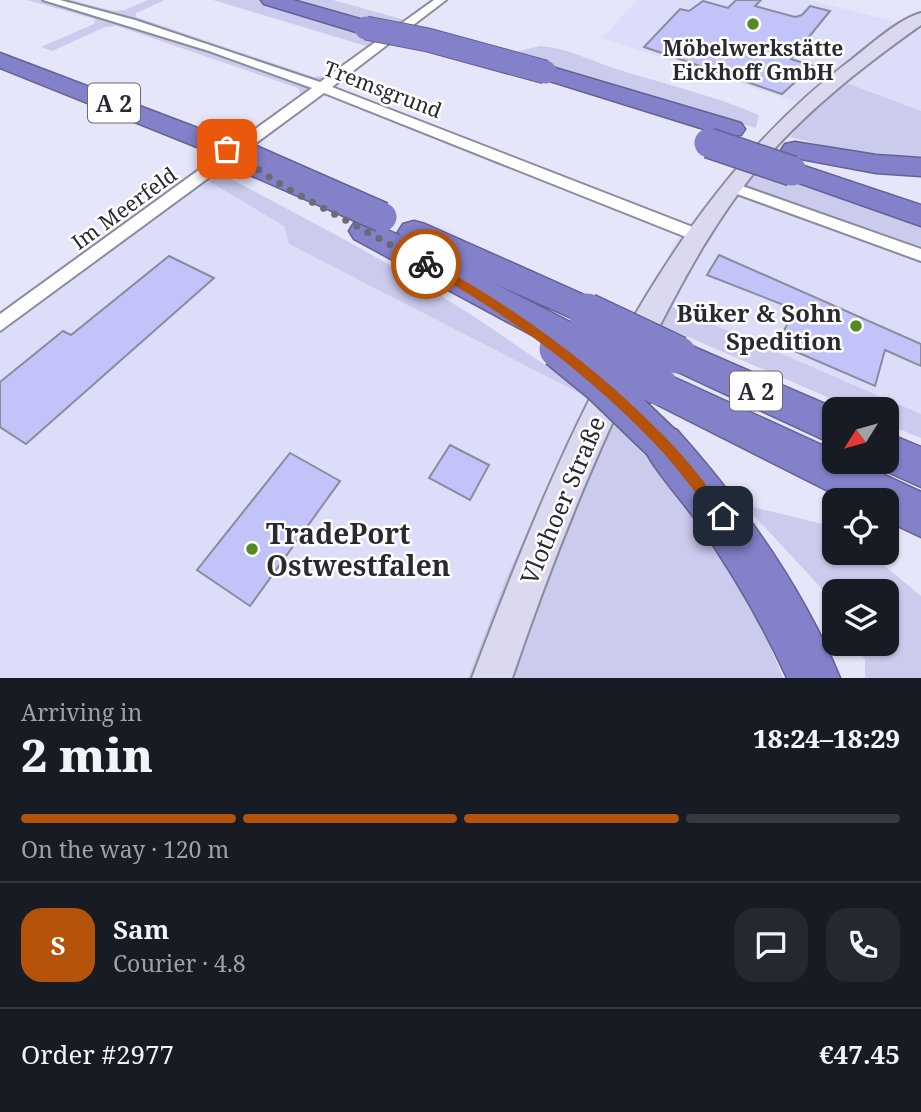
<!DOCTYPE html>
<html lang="en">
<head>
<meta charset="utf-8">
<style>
  body { margin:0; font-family:"Noto Serif",serif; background:#242831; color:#f1f3f6; height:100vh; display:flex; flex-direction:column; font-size:26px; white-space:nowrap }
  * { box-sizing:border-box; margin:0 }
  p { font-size:23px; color:#9ea1a6 }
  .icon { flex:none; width:38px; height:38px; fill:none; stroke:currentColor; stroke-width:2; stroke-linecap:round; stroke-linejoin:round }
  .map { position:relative; height:678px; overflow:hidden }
  .side { display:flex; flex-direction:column; background:#171b24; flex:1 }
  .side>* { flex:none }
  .needle { width:46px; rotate:233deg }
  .buttons { position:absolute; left:822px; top:397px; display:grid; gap:14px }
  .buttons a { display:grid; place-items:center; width:77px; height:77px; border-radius:14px; background:#171b24; box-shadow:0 2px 5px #0004; font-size:35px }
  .pin { position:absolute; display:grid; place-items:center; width:60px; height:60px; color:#fff; margin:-30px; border-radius:14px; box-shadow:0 4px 10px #0006 }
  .courier { position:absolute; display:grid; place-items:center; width:70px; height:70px; margin:-35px; border:5px solid #b45309; border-radius:50%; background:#fff; color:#222; box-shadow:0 2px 9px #0007 }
  .summary em { font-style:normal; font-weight:800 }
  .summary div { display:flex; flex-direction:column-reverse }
  .summary { display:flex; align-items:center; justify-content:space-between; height:119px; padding:0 21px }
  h1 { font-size:46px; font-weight:800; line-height:52px }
  .bar { display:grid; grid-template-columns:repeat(4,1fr); gap:10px 7px; align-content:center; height:84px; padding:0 21px }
  .bar i { height:9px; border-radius:5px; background:#363941 }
  .bar .current { background:#b45309 }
  .bar p { grid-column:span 4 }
  .line { display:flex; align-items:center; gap:18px; padding:0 21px; border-top:2px solid #363941 }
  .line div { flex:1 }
  .round { display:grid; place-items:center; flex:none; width:74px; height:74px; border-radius:21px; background:#242831 }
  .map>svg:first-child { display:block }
</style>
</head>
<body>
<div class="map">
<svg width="921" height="678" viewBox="0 0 921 678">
  <rect width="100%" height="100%" fill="#e5e6fa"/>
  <!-- built -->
  <path fill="#dcddf9" d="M637 0H810L904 24 921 11V111L845 82 815 108 602 38Z
    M195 173 284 226 289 244 591 399 506 578 468 678H0V314Z
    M728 183 921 252V414L650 297 675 242Z"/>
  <!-- green -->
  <path fill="#cacbed" d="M27 0H71L113 11 125 10 148 0H165L136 13V17L314 77 329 75 301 96 298 88 117 26 105 27 52 51 41 47 94 24 95 19Z
    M213 0H333L405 20 432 0H448L417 23 405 20 369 47Z
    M540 46C569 48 595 63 623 71 668 85 715 96 759 115L756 128 526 62 516 52Z
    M844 82 921 111V156L872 157 790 137 815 108Z
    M747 164 921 226V252L728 183Z
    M204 165C313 222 420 277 520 348 544 365 572 380 593 400 668 473 746 580 783 678H468L506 578 591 399 289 244 284 226 195 173Z
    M650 297 921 414V438L887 424V410L855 409 640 316Z
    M744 505 835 527V553H869L921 596V678H865V659L851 644H887V592H835V619L824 591Z"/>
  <!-- building -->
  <path fill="#c2c3f8" stroke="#8a8b9d" stroke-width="2" d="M736 0H761L755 6 795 17 802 15 810 6 830 11 791 59 813 66 782 94 644 47 680 9 689 11 703 1 728 8Z
    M719 255 921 344V366L885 350 875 386 778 344 794 309 707 275Z
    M169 256 214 278 26 444 0 427V382L63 331 71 335Z
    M450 445 489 465 470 500 429 478Z
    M290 453 340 481 250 606 197 570Z"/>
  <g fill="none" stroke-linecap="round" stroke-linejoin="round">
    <!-- street casing -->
    <g stroke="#8a8b9d" stroke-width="4">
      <path id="street" d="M43 0H60L135 20 320 82 434 0H446L332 87 703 231 705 235 697 241 691 239 324 93 0 331V314L312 88 209 51Z
        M731 182 921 249V261L726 190V184Z"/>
    </g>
    <!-- secondary casing -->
    <g stroke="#8a8b9d" stroke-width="4">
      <path id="secondary" d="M921 13V25C866 64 813 105 768 156 719 212 683 279 650 345 595 452 551 564 512 678H472C554 460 659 203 851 60 869 46 900 18 921 13Z"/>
    </g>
    <!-- highway casing -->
    <g stroke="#646294" stroke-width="3">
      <path id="highway" d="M261 0H293L374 23 377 28 366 35 264 4Z
        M0 53 237 143 241 149 237 155H217L0 68Z
        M545 65 741 123 745 129 741 135H723L537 77 533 72 537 67Z
        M795 142 876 155 921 158V176L876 173 785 156 781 150 785 144Z
        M792 162 921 205V226L782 177 778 171 782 165Z
        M365 220 401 236 398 232 403 224 414 221 425 224 600 302 605 312 600 322 587 325 491 282 580 327 585 337 580 347 567 351 554 347 354 239 349 231 354 223Z
        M678 340 839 410H835V445L665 366 659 355 665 344Z
        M660 371 835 451V462H857L921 492V537L887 521V500H846L646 399 640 387 646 375Z
        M662 424 677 430C743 504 802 586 840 678H787C762 623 732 572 698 523 679 496 655 472 641 443L647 430Z
        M887 433 921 447V487L872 465 870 462H887Z"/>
    </g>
    <!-- street -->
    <use href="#street" fill="#fff" fill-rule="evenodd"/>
    <!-- secondary -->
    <use href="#secondary" fill="#dad9ef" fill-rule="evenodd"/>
    <!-- highway -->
    <use href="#highway" fill="#8381c9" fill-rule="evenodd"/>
    <!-- highway-bridge-far2 casing -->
    <g stroke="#646294" stroke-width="25" stroke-linecap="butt">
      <path id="highway-bridge-far2" d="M366 28 428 40 545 72"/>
    </g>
    <!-- highway-bridge-far1 casing -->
    <g stroke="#646294" stroke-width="32" stroke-linecap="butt">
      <path id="highway-bridge-far1" d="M709 143 792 171
        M227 149 382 217"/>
    </g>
    <!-- highway-bridge casing -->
    <g stroke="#646294" stroke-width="40" stroke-linecap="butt">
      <path id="highway-bridge" d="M587 312 678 355
        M574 341 660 387
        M558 349 602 385 662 443"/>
    </g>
    <!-- highway-bridge-far2 -->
    <use href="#highway-bridge-far2" stroke="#8381c9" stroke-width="23"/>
    <!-- highway-bridge-far1 -->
    <use href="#highway-bridge-far1" stroke="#8381c9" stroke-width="29"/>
    <!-- highway-bridge -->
    <use href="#highway-bridge" stroke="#8381c9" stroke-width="37"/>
  </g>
  <!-- route -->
  <path fill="#b45309" d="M422 261H430C516 308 597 367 665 437 688 460 707 487 728 511V521H718C697 496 679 469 657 446 589 374 508 314 422 267Z"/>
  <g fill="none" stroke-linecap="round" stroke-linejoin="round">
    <!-- done -->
    <path stroke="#6b6b77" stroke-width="7" stroke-dasharray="0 12.6" d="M227 149 288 189 426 264"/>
  </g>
  <!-- markers -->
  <g fill="#528a25" stroke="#fff" stroke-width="2.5">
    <circle cx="753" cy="24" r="7"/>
    <circle cx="856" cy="326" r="7"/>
    <circle cx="252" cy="549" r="7"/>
  </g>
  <g text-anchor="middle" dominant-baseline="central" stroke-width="5" stroke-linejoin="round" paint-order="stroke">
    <!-- far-poi labels -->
    <g font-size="21" font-weight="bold" fill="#292931" stroke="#fff">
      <text x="753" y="48">Möbelwerkstätte<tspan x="753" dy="24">Eickhoff GmbH</tspan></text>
    </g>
    <!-- far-street labels -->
    <g font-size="21" fill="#292931" stroke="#fff">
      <text transform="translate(383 89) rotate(21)">Tremsgrund</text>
      <text transform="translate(124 208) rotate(-36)">Im Meerfeld</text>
    </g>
    <!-- shield labels -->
    <g fill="#fff" stroke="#69696f" stroke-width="2">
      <rect x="88" y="83.5" width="52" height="39" rx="5"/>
      <rect x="730" y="371.5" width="52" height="39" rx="5"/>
    </g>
    <g font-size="23" font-weight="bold" fill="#292931">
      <text x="114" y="103">A 2</text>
      <text x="756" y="391">A 2</text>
    </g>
    <!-- poi labels -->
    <g font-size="24" font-weight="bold" fill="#292931" stroke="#fff" text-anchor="end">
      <text x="842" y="312">Büker &amp; Sohn<tspan x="842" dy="28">Spedition</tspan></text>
    </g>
    <!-- street labels -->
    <g font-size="24" fill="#292931" stroke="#fff">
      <text transform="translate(562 500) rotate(-67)">Vlothoer Straße</text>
    </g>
    <!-- near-poi labels -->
    <g font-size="28" font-weight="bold" fill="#292931" stroke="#fff" text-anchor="start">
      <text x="266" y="533">TradePort<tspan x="266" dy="32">Ostwestfalen</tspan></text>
    </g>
  </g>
</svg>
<div class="buttons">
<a><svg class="needle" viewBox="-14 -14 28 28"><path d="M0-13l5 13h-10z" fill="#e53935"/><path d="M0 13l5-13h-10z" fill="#9ea1a6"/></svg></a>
<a><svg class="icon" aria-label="locate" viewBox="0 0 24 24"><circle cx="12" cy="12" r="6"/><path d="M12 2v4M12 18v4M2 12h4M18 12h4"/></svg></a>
<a><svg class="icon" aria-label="layers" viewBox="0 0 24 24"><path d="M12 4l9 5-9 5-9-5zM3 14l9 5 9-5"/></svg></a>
</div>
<div class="pin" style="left:227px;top:149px;background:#ea580c"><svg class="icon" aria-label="bag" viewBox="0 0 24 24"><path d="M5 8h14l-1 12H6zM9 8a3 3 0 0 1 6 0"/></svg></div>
<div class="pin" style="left:723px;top:516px;background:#1f2937"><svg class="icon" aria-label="home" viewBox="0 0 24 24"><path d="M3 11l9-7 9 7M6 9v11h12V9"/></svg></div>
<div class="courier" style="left:426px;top:264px"><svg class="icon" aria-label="bike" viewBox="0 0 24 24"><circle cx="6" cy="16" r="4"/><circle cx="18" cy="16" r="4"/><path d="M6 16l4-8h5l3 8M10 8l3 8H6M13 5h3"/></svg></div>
</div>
<section class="side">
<div class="summary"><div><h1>2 min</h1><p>Arriving in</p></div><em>18:24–18:29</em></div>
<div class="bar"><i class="current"></i><i class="current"></i><i class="current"></i><i></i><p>On the way · 120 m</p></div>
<div class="line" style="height:126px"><b class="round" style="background:#b45309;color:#fff">S</b><div><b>Sam</b><p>Courier · 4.8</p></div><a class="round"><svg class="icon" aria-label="chat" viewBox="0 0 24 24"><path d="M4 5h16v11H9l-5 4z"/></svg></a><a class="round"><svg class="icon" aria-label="phone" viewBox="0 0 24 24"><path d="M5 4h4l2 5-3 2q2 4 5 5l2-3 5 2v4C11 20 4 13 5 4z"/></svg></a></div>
<div class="line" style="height:91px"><div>Order #2977</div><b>€47.45</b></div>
</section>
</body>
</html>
